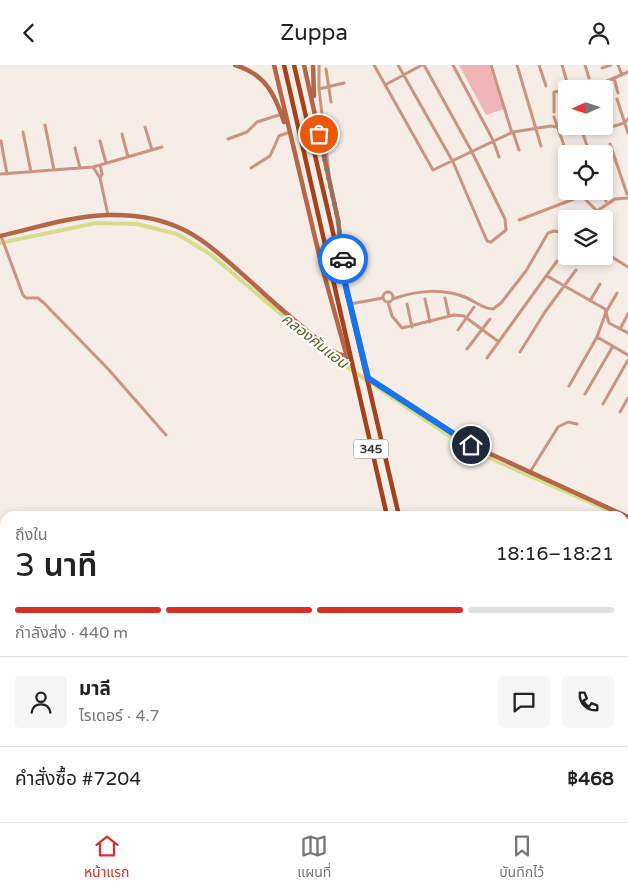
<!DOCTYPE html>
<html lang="th">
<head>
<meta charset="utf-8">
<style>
  body { margin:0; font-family:"Varela Round","Noto Sans Thai",sans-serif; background:#f6f6f6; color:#222; height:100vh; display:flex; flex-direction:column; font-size:19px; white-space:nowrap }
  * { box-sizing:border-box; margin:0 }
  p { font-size:16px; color:#767676 }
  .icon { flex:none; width:28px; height:28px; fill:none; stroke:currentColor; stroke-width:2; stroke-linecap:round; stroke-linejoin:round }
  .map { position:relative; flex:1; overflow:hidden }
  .panel { position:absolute; left:0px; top:446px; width:629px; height:311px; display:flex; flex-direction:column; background:#fff; border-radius:15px 15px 0 0; box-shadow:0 2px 8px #0003 }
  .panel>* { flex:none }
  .needle { width:32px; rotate:267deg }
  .buttons { position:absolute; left:558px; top:15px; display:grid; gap:10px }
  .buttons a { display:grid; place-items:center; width:55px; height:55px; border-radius:5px; background:#fff; box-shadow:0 2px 8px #0003; font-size:25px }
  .pin { position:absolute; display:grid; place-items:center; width:42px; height:42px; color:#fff; margin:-21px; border:2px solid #fff; border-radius:50%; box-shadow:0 1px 5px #0007 }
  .courier { position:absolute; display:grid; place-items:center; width:50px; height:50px; margin:-25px; border:4px solid #1a73e8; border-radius:50%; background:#fff; color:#222; box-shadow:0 1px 6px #0007 }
  .headline em { font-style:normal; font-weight:600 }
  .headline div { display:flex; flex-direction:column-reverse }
  .headline { display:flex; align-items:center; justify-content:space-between; height:85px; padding:0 15px }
  h1 { font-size:32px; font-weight:600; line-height:38px }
  .bar { display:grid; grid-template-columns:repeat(4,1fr); gap:8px 5px; align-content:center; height:60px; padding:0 15px }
  .bar i { height:6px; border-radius:4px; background:#e0e0e0 }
  .bar .current { background:#d93025 }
  .bar p { grid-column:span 4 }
  .line { display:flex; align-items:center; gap:12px; padding:0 15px; border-top:1px solid #e0e0e0 }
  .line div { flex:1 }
  .round { display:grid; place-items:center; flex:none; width:52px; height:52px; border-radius:5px; background:#f6f6f6 }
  header { display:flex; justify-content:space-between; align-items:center; height:65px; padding:0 15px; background:#fff; font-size:22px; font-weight:600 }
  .tab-bar { display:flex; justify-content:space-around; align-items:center; height:70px; border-top:1px solid #e0e0e0; background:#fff; font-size:14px; color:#767676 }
  .tab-bar a { display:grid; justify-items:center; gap:2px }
  .tab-bar .current { color:#d93025 }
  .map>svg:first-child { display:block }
</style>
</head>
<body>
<header><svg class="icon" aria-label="back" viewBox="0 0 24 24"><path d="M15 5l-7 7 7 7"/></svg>Zuppa<svg class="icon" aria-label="person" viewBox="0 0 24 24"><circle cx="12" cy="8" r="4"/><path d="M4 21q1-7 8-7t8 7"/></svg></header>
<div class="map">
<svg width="628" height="757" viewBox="0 0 628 757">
  <rect width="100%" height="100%" fill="#f5ede6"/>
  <!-- green -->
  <path fill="#f0b6b7" d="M459 0H489L504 44 486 50Z"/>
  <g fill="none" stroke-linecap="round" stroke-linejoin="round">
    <!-- canal -->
    <path stroke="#d7dc8c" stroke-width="4" d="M0 178 96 158 137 159 177 169 210 189 328 289 448 370 496 396 621 451"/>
    <!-- river -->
    <path stroke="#d7dc8c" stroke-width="7" d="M486 752 494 757
      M173 757 175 752"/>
    <!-- street -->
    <path stroke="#cb9480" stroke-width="3" d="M319 0V24L329 109
      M374 0 433 105 513 67 551 61 592 68 624 58 628 54
      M398 0 453 97 487 176 491 177 506 165 505 154 472 87 424 0
      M453 0 493 75 499 92
      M491 0 512 68
      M517 0 541 81
      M539 0 546 21
      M562 0 567 17
      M585 0 589 13
      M618 0 622 10
      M602 3 611 0
      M326 4 331 37
      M614 13 618 28
      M385 20 422 0
      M319 24 344 18
      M572 24 598 20 628 7
      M617 34 628 68
      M554 47V27L566 25
      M554 52 567 89
      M45 60 54 105
      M580 61 590 89
      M145 62 152 85
      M23 67 31 107
      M513 67 519 85
      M122 69 128 92
      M228 74 247 67 257 57 282 49
      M1 76 7 109
      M100 76 106 98
      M610 79 627 129
      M75 83 80 103
      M600 89 612 84
      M100 100 102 109 100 113
      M93 102 100 113 108 150
      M251 103 270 91 279 71 287 68
      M0 109 93 102 162 82
      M580 126 581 129
      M603 126 606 136
      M519 155 579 132 584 133 597 146 615 134 628 133
      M1 171 23 230 26 233H38L44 238 109 305 166 370
      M604 187 628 202
      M547 211 605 244 609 258 628 268
      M383 232a5 5 0 1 1 10 0a5 5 0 1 1-10 0Z
      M445 233 449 251
      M393 234C417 225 444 223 467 233 476 237 484 244 493 244L501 238 526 206 548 168 554 166 566 168
      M425 234 430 257
      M590 236 600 219
      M388 237 392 251 402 263 454 250 464 251 499 277
      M350 239 383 233
      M407 239 412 262
      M620 264 628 249
      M458 265 474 242
      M597 272 628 290
      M467 284 490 254
      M520 287 545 247 576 205
      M487 293 557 196
      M569 321 597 272 606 247 617 228
      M585 329 613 281
      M603 339 628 295
      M620 347 628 333
      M530 407 558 362 568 357 577 359
      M315 752 324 757
      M396 752 397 757
      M345 757 348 752
      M536 757 539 752"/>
    <!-- secondary -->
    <path stroke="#b56649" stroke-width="4.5" d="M235 0C265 9 275 29 284 57
      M274 0 322 202 347 292
      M304 0 338 155 344 207
      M313 0 314 31
      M0 171C35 163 72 151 108 150 182 148 208 179 259 224 281 245 305 264 328 283L338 289 350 292
      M368 313 471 380 628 452
      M603 752 608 757
      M117 757 123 752"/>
    <!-- primary -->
    <path stroke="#a3421b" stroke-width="4.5" d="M284 0 387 451
      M294 0 399 451
      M457 752 458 757
      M469 752 470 757"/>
  </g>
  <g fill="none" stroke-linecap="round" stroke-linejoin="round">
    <!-- done -->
    <path stroke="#7d7974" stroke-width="5" stroke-dasharray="0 9" d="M319 69 338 155 343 194"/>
    <!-- route -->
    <path stroke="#1a73e8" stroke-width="6" d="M343 194 344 214 368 313 471 380"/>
  </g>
  <g text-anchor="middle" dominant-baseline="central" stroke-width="4" stroke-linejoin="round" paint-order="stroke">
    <!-- shield labels -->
    <rect fill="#fff" stroke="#777573" stroke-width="1" x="353.5" y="374.5" width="35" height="19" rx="4"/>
    <g font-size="12" font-weight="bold" fill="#3d3a37">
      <text x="371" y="384">345</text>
    </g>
    <!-- water labels -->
    <g font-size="15" font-style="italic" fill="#585b22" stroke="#fff">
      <text transform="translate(315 276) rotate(38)">คลองคันแอน</text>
    </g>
  </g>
</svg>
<div class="buttons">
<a><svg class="needle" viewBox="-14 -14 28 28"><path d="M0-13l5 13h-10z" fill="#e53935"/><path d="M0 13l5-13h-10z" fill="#767676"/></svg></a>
<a><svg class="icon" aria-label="locate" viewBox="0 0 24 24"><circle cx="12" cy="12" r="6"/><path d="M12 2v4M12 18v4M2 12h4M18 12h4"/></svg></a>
<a><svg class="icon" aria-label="layers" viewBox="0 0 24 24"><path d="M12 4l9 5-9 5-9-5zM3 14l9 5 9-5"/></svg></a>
</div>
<div class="pin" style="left:319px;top:69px;background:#ea580c"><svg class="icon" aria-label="bag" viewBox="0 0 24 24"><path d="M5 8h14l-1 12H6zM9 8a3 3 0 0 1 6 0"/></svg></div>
<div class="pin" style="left:471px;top:380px;background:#1f2937"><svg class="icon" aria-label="home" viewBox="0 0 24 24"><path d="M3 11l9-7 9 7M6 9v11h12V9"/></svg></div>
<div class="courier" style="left:343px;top:194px"><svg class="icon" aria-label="car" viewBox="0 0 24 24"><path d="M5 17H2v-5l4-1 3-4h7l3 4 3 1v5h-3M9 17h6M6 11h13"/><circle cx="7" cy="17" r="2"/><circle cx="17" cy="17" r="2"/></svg></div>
<section class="panel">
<div class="headline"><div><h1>3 นาที</h1><p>ถึงใน</p></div><em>18:16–18:21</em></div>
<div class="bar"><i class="current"></i><i class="current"></i><i class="current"></i><i></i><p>กำลังส่ง · 440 m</p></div>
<div class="line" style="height:90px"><a class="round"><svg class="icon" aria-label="person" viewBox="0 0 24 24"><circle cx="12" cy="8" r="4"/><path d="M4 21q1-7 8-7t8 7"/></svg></a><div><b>มาลี</b><p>ไรเดอร์ · 4.7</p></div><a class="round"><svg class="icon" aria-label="chat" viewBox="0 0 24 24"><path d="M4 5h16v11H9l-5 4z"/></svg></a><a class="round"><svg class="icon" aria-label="phone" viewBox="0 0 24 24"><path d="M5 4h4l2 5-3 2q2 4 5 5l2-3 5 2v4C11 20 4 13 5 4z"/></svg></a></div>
<div class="line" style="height:65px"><div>คำสั่งซื้อ #7204</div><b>฿468</b></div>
</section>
</div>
<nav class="tab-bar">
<a class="current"><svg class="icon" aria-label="home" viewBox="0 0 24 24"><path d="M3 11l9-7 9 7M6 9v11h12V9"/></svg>หน้าแรก</a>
<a><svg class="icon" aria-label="map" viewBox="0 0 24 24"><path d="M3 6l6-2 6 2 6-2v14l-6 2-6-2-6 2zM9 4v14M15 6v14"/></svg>แผนที่</a>
<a><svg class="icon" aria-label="saved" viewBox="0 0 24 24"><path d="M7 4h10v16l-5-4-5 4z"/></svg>บันทึกไว้</a>
</nav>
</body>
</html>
